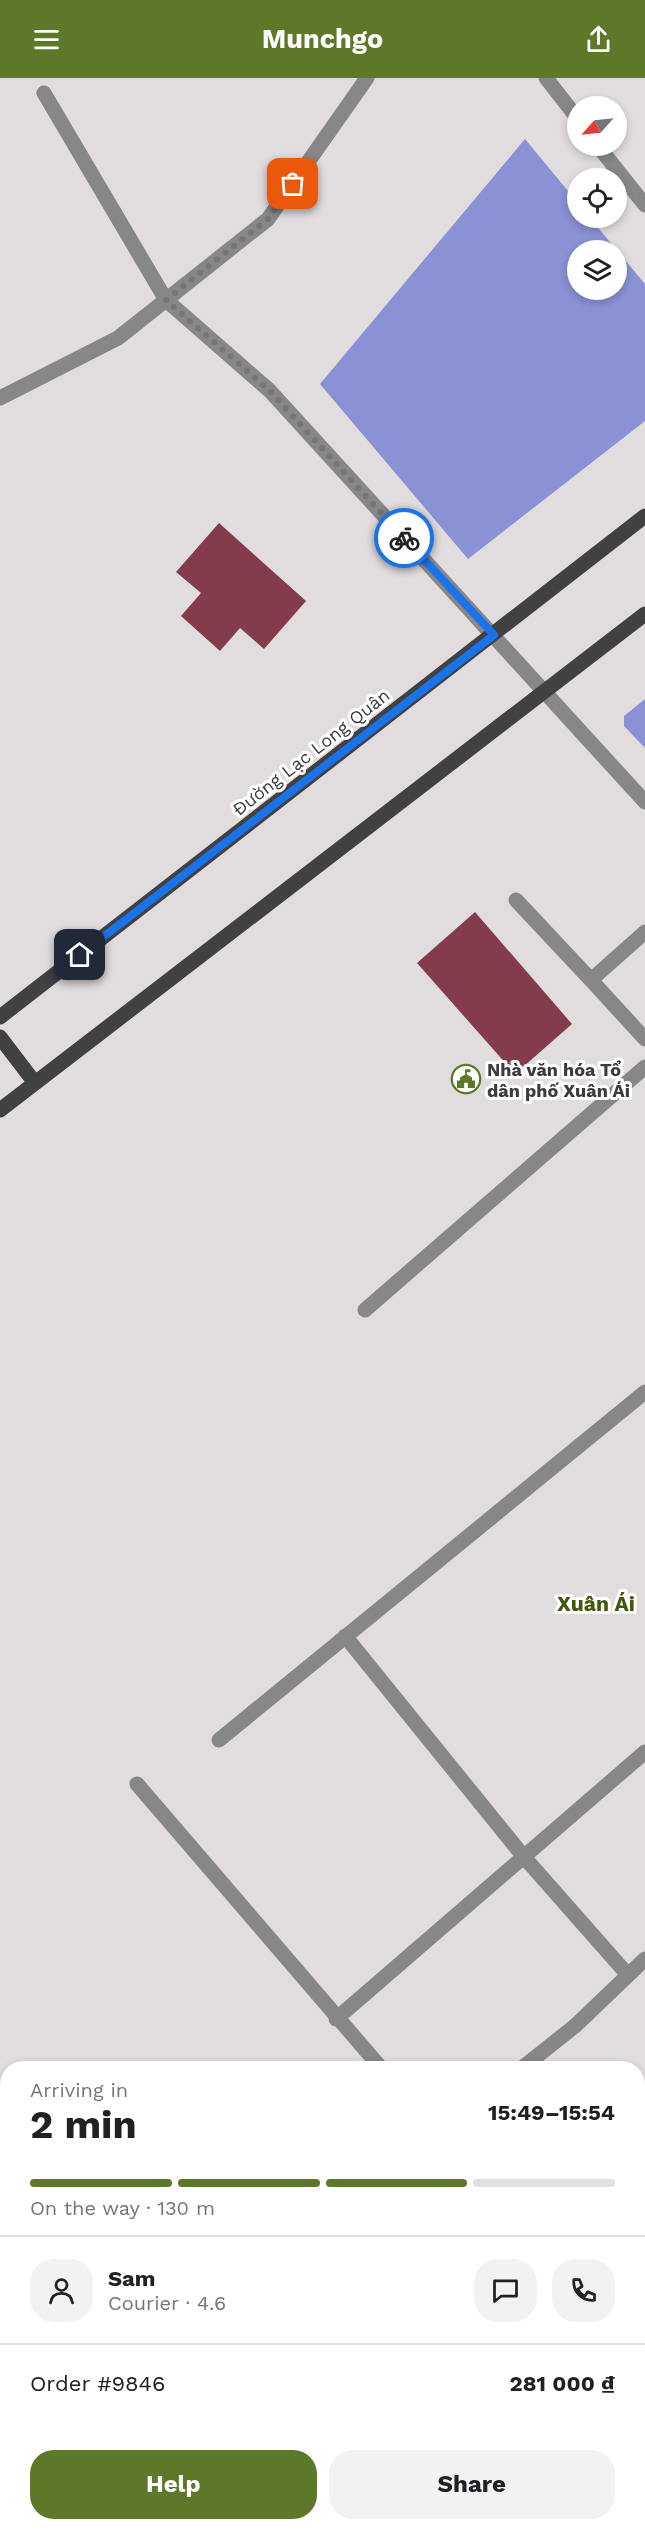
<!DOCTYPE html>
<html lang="en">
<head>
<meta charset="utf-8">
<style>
  body { margin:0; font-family:"Work Sans",sans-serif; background:#f2f2f2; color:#202124; height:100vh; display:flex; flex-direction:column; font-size:22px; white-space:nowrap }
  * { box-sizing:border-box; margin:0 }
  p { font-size:20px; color:#757577 }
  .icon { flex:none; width:33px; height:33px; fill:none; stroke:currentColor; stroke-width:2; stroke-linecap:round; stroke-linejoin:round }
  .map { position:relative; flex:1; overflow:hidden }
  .drawer { position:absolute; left:0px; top:1983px; width:645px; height:470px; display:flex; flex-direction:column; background:#fff; border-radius:24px 24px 0 0; box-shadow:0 3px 9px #0003 }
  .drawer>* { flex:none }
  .needle { width:39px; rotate:243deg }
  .tools { position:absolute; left:567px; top:18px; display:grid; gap:12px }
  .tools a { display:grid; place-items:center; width:60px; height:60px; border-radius:50%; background:#fff; box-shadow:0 3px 9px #0003; font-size:30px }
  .pin { position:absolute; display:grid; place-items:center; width:51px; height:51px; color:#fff; margin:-26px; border-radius:12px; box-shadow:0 3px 9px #0006 }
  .courier { position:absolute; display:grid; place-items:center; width:60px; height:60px; margin:-30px; border:4px solid #1a73e8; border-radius:50%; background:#fff; color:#222; box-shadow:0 2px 8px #0007 }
  .overview em { font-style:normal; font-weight:700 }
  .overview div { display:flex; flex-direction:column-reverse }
  .overview { display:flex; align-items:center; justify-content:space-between; height:102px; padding:0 30px }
  h1 { font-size:39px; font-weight:700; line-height:45px }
  .bar { display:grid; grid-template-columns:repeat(4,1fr); gap:9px 6px; align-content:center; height:72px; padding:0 30px }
  .bar i { height:8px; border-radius:4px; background:#e0e0e0 }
  .bar .active { background:#5e782a }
  .bar p { grid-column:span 4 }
  .line { display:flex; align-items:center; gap:15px; padding:0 30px; border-top:2px solid #e0e0e0 }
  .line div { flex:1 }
  .round { display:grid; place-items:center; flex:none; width:63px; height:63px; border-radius:24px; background:#f2f2f2 }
  .primary-button { display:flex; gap:12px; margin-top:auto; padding:12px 30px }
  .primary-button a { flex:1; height:69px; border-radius:24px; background:#5e782a; color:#fff; font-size:24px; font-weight:700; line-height:69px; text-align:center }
  .primary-button a+a { background:#f2f2f2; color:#202124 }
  header { display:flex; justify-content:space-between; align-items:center; height:78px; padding:0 30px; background:#5e782a; color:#fff; font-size:27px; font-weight:700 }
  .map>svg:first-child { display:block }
</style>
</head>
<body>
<header><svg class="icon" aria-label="menu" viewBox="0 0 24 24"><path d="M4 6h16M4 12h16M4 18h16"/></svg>Munchgo<svg class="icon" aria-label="share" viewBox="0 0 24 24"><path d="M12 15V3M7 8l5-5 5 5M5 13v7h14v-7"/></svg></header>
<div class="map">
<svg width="645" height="2452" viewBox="0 0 645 2452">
  <rect width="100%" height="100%" fill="#e1dddf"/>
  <!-- water -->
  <path fill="#8a91d5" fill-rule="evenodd" d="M525 61 577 124 578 140H590L645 206V343L468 481 320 306ZM578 172H616V212H578Z
    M645 621V670L624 648V638Z"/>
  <!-- building -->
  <path fill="#843c4d" d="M219 445 306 523 264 571 240 550 220 573 181 538 201 515 176 494Z
    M475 834 572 946 515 996 417 885Z"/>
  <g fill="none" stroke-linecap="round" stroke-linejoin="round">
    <!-- minor -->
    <path stroke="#878688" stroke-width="15" d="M546 0 578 41
      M44 15 166 222 270 313 645 724
      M598 68 645 127
      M0 320 118 260 268 141 367 0
      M516 822 591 902
      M645 854 591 902 645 961
      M365 1232 645 989
      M345 1558 524 1779 628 1897
      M219 1662 645 1314
      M137 1706 381 1990
      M336 1941 645 1674
      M522 1990 575 1948 645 1881
      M638 2118 645 2110
      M4 2276 8 2278
      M0 2420 8 2422
      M88 2445 107 2452
      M293 2445 305 2452
      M331 2452 338 2445"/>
    <!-- major -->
    <path stroke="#414042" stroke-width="15" d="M0 939 645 438
      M0 959 35 1005
      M0 1032 645 536"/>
  </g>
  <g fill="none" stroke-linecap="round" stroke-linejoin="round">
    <!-- done -->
    <path stroke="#767475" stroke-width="6" stroke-dasharray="0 10.8" d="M293 106 268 141 166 222 270 313 404 460"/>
    <!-- route -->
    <path stroke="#1a73e8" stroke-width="8" d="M80 877 494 557 404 460"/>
  </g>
  <!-- icons -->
  <defs>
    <g id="civic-ring" transform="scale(1.5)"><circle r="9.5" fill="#fff" stroke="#5e782a" stroke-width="1.5"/><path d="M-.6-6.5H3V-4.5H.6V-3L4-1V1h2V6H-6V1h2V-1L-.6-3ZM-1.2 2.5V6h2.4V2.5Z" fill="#5e782a"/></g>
  </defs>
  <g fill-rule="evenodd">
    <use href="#civic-ring" x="466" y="1001"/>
  </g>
  <g text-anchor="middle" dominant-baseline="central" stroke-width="6" stroke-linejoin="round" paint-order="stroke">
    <!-- street labels -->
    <g font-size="18" fill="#3d3b3c" stroke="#fff">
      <text transform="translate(311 674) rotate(-38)">Đường Lạc Long Quân</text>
    </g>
    <!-- poi labels -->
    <g font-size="18" font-weight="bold" fill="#3d3b3c" stroke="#fff" text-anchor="start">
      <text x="487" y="991">Nhà văn hóa Tổ<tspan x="487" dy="21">dân phố Xuân Ái</tspan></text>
    </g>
    <!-- quarter labels -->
    <g font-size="21" font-weight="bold" fill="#42580d" stroke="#fff">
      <text x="596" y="1525">Xuân Ái</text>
    </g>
  </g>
</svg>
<div class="tools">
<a><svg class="needle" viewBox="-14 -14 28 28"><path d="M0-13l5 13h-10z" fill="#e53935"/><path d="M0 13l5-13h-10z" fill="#757577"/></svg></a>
<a><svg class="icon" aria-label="locate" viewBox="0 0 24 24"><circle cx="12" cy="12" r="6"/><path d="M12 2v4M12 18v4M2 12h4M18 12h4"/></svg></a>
<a><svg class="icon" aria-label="layers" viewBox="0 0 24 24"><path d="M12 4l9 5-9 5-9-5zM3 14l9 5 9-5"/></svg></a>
</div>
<div class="pin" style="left:293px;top:106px;background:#ea580c"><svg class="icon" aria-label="bag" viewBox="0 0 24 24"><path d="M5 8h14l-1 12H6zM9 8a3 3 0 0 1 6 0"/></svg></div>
<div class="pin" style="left:80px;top:877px;background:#1f2937"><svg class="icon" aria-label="home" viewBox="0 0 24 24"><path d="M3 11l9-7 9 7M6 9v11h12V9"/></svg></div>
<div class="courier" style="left:404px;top:460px"><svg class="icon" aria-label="bike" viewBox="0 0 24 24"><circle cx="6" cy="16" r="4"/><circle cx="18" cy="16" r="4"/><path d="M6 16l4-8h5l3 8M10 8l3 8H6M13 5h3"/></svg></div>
<section class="drawer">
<div class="overview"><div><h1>2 min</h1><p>Arriving in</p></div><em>15:49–15:54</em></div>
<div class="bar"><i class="active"></i><i class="active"></i><i class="active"></i><i></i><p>On the way · 130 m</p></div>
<div class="line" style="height:108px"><a class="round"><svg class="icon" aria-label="person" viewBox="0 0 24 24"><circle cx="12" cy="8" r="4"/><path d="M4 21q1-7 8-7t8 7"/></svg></a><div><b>Sam</b><p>Courier · 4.6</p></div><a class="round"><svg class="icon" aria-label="chat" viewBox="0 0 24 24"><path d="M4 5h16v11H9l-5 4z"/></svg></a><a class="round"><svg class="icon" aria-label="phone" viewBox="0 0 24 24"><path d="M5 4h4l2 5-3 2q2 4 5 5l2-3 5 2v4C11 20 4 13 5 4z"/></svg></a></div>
<div class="line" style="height:78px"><div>Order #9846</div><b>281 000 ₫</b></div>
<div class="primary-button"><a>Help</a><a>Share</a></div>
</section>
</div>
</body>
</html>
